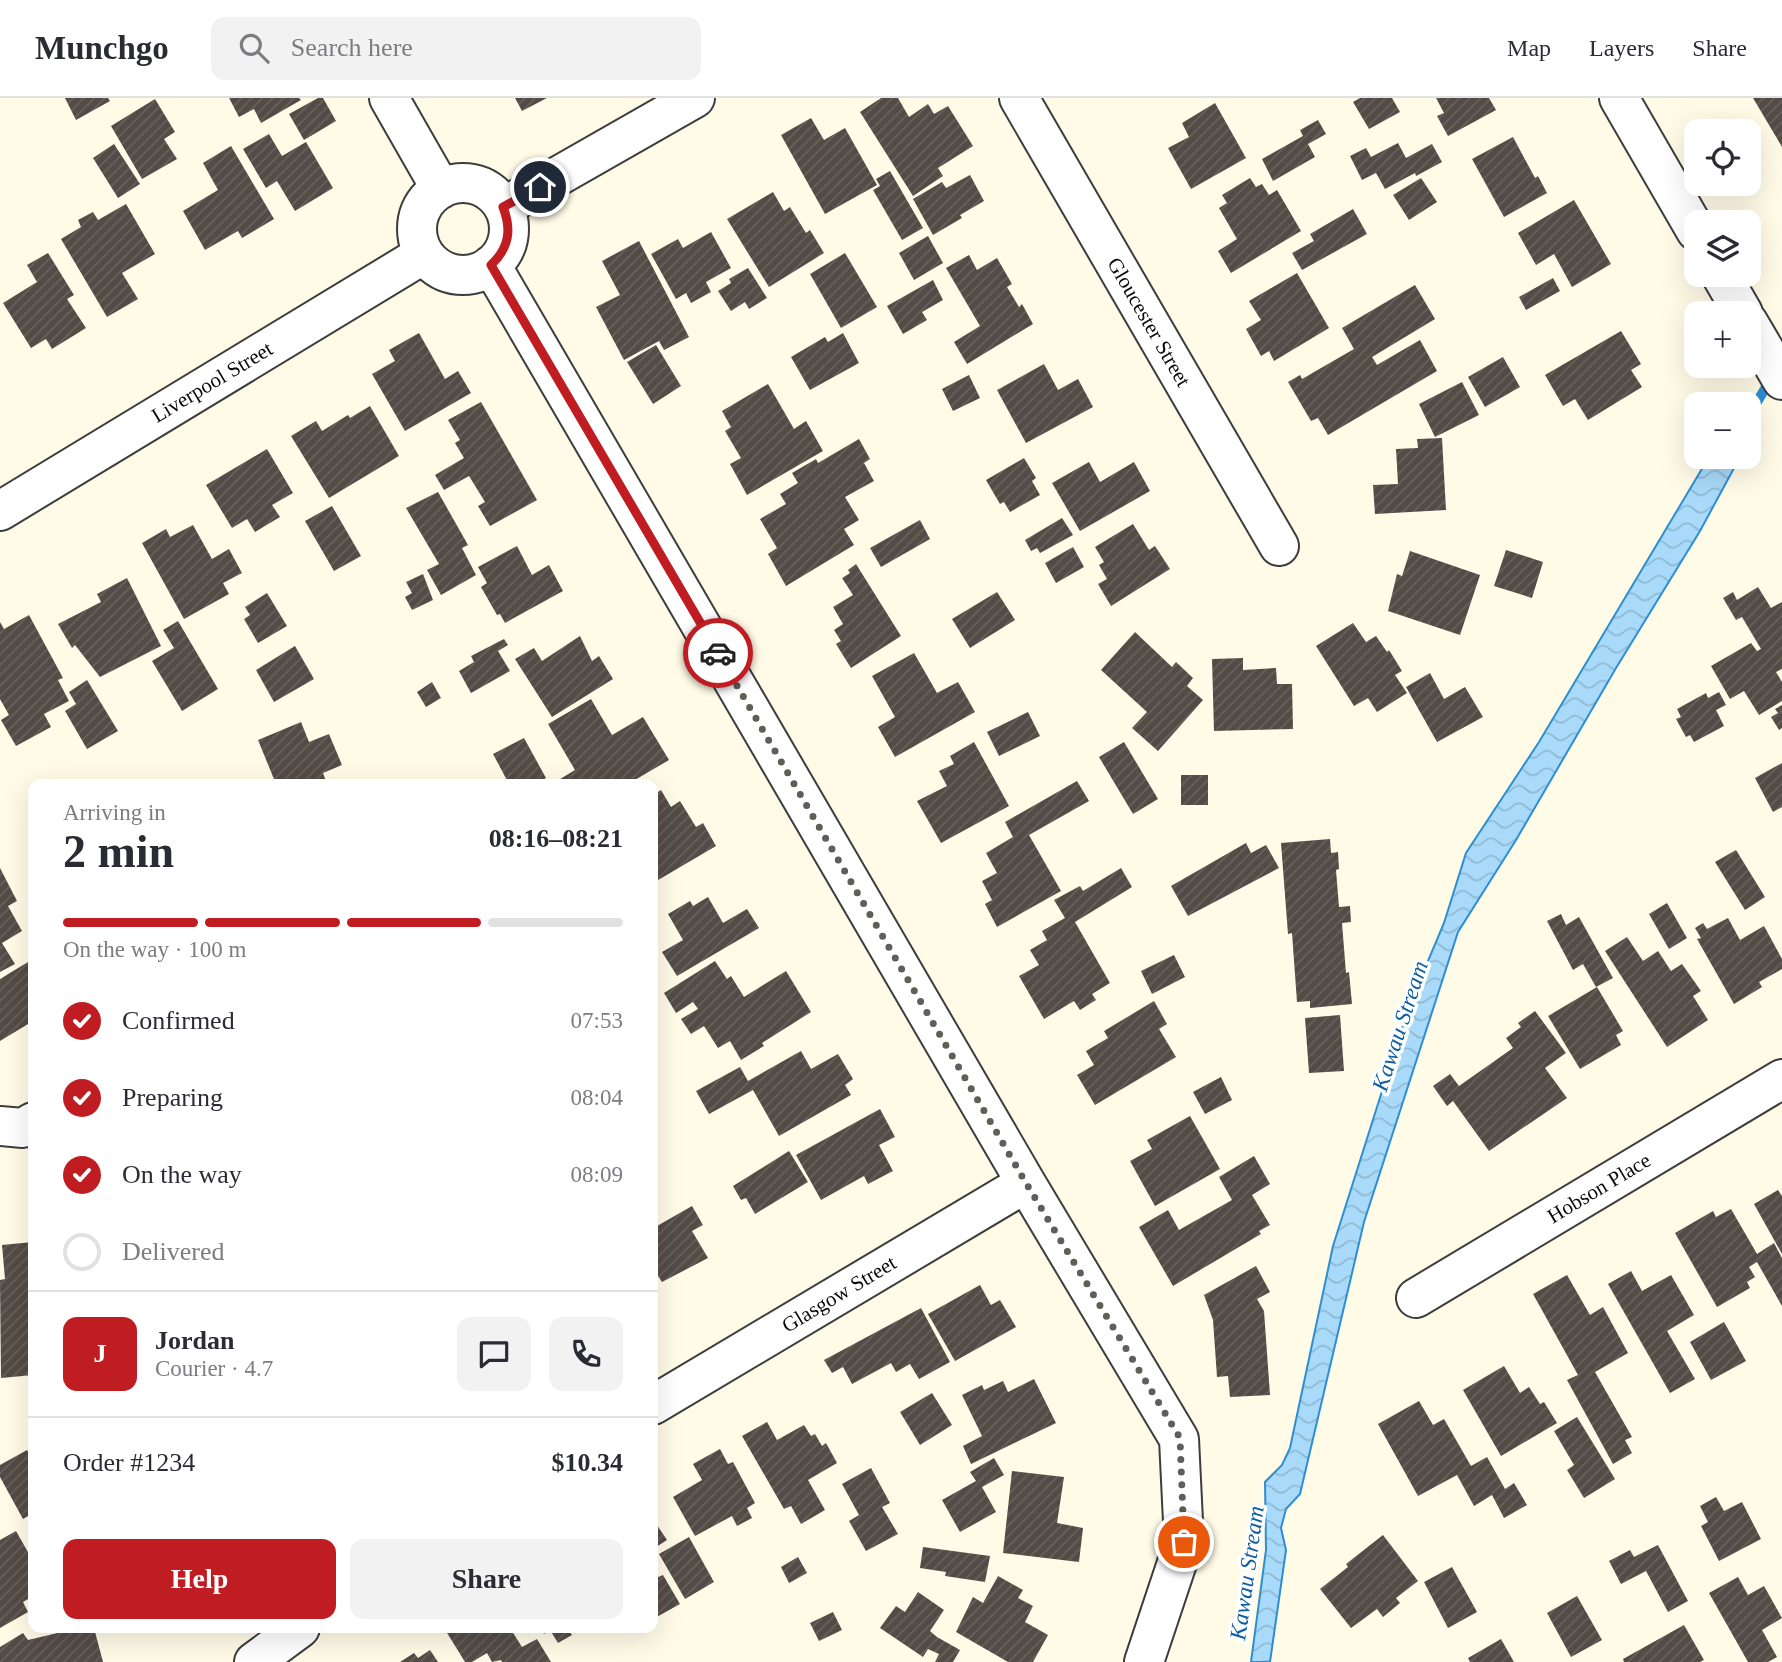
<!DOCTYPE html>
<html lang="en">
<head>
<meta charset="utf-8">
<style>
  body { margin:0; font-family:Georgia,serif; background:#f2f2f3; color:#2b2b33; height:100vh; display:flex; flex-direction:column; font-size:26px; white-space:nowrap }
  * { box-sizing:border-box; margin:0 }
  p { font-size:23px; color:#7c7c81 }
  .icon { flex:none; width:38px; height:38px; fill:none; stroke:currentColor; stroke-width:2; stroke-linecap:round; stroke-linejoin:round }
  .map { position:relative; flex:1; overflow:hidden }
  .panel { position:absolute; left:28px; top:681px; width:630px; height:854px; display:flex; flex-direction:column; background:#fff; border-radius:14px; box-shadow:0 7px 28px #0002 }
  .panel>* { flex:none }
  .buttons { position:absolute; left:1684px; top:21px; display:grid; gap:14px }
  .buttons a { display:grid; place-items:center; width:77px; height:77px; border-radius:14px; background:#fff; box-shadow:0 7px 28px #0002; font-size:35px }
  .pin { position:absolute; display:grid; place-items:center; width:60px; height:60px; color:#fff; margin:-30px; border:4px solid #fff; border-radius:50%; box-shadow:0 2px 7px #0007 }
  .courier { position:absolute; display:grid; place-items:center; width:70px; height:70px; margin:-35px; border:5px solid #bf1d22; border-radius:50%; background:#fff; color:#222; box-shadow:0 2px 9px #0007 }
  .overview em { font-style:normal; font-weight:600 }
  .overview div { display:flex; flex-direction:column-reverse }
  .overview { display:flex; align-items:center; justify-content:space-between; height:119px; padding:0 35px }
  h1 { font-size:46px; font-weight:600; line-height:52px }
  .bar { display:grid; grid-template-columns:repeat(4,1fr); gap:10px 7px; align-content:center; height:84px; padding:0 35px }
  .bar i { height:9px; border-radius:5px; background:#e1e1e2 }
  .bar .selected { background:#bf1d22 }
  .bar p { grid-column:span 4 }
  .line { display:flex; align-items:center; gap:18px; padding:0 35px; border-top:2px solid #e1e1e2 }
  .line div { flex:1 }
  .round { display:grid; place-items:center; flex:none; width:74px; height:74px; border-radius:14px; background:#f2f2f3 }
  ol { padding:0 35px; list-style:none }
  li { display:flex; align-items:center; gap:21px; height:77px }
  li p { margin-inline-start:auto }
  li .icon { padding:7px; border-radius:50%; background:#bf1d22; color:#fff; stroke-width:4 }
  li:last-child { color:#7c7c81 }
  li i { width:38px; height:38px; border:4px solid #e1e1e2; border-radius:50% }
  .primary-button { display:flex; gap:14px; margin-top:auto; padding:14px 35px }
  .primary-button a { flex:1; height:80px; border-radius:14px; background:#bf1d22; color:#fff; font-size:28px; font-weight:600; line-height:80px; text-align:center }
  .primary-button a+a { background:#f2f2f3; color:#2b2b33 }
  header { display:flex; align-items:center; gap:42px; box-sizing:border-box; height:98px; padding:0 35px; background:#fff; border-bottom:2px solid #e1e1e2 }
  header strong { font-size:33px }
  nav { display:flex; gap:38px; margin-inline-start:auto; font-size:24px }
  .search { width:490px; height:63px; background:#f2f2f3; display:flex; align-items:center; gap:18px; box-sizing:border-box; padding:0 24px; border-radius:14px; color:#7c7c81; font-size:26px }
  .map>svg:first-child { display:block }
</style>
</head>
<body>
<header>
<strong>Munchgo</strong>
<div class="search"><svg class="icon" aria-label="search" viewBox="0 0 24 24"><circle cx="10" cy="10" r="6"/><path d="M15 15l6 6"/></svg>Search here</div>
<nav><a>Map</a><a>Layers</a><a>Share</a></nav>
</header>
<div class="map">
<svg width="1782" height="1564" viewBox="0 0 1782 1564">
  <defs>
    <pattern id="water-waves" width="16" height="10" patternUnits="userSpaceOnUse" patternTransform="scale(1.75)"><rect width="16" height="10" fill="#a9daf9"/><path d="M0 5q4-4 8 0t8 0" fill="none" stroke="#90bad4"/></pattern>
    <pattern id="building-hatch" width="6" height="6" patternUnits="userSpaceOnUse" patternTransform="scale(1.75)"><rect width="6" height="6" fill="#534b46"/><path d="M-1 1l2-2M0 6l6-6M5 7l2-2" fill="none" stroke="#67605c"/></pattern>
  </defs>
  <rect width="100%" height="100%" fill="#fffbe7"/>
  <!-- water -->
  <path fill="url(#water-waves)" stroke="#2d8ed3" stroke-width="2" d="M1709 359H1740L1700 433 1616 570 1516 742 1458 834 1364 1124 1300 1396 1286 1411 1281 1430 1286 1452 1270 1564H1251L1266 1452 1265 1384 1282 1367 1290 1350 1333 1148 1409 908 1444 825 1466 755 1539 644Z"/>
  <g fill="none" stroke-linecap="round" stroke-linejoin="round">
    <!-- stream -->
    <path stroke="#2d8ed3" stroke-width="10" d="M1748 319 1772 279"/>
  </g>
  <!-- building -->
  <path fill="url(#building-hatch)" d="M65 0H108L110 3 76 22Z
    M229 0H299L301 2 261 25 254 11 239 19Z
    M318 0H323L336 23 304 42 289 16Z
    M515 0H547L522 13Z
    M881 0H898L909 19 928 6 934 16 948 8 973 48 938 70 943 78 913 98 860 14Z
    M1360 0H1392L1400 14 1369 31 1353 4Z
    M1436 0H1489L1496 12 1448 38 1437 18 1444 15Z
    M1753 0H1782V49Z
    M155 1 175 34 164 41 177 61 142 81 111 28Z
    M1215 5 1246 60 1191 91 1168 50 1189 39 1182 25Z
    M811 20 824 42 845 30 877 87 825 116 781 37Z
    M1318 22 1326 36 1308 46 1315 59 1273 83 1262 61 1303 38 1300 32Z
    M269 36 282 58 306 44 333 90 295 113 277 83 266 90 243 51Z
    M1513 39 1535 80 1538 78 1547 95 1504 119 1472 61Z
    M1398 45 1406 60 1432 46 1442 64 1416 78 1415 75 1385 91 1376 75 1362 82 1350 58 1366 50 1371 59Z
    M114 46 140 86 118 100 93 60Z
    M231 48 274 121 242 140 238 133 205 152 183 113 218 92 203 65Z
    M890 73 923 130 902 142 873 92 880 88 876 81Z
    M970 77 984 103 960 117 962 120 933 137 913 101 942 84 946 90Z
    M1250 80 1256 89 1262 86 1269 97 1277 92 1301 133 1231 175 1218 153 1237 141 1219 110 1227 105 1222 97Z
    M1421 80 1437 104 1409 122 1393 97Z
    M773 94 784 113 790 109 806 135 810 132 824 155 769 189 727 121Z
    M1574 102 1611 166 1572 189 1554 156 1536 167 1518 135Z
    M126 106 155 156 122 175 138 201 107 219 61 141 81 129 78 122 93 114 98 122Z
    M1353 111 1367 136 1302 172 1292 155 1314 143 1310 136Z
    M711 134 731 170 706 184 711 194 691 205 686 195 676 201 651 156 678 141 683 150Z
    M928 138 943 165 914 182 899 155Z
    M639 143 689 239 664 252 659 243 624 262 596 209 620 197 602 163Z
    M48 155 74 197 67 201 86 230 52 251 46 241 31 250 3 205 37 184 27 167Z
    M845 155 877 209 841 230 810 176Z
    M969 157 977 172 997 160 1012 186 1007 189 1019 209 1022 206 1033 226 967 266 954 244 980 228 946 170Z
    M748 170 767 200 749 211 745 204 731 213 718 193 731 185 729 181Z
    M1297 175 1329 230 1274 263 1269 253 1261 258 1246 231 1261 222 1249 203Z
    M1553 180 1560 193 1526 212 1519 199Z
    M933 182 943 202 922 214 927 222 903 236 887 208Z
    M1415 187 1435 221 1372 259 1377 267 1420 242 1437 273 1328 337 1318 320 1311 323 1288 284 1300 277 1302 281 1354 251 1342 230Z
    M1621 233 1641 266 1631 272 1642 289 1588 322 1575 301 1563 308 1545 277Z
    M419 235 445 281 458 273 471 295 405 333 372 276 395 263 389 252Z
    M843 235 859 265 810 292 791 259 825 239 828 244Z
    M656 247 681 288 653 306 627 264Z
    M1503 259 1520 289 1485 309 1468 279Z
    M1044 266 1058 292 1078 281 1093 309 1026 345 997 292Z
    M969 277 980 300 953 313 942 291Z
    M1462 284 1479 317 1435 339 1419 306Z
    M768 286 794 331 806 323 823 353 747 397 730 366 741 360 725 333 731 329 722 313Z
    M481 304 537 402 490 428 478 408 485 404 469 378 444 392 435 377 464 360 455 345 460 342 448 322Z
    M370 308 399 358 329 400 291 338 316 323 322 333 348 317 350 320Z
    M1442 340 1446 412 1375 416 1373 387 1398 386 1396 351 1418 350 1417 341Z
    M859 341 870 361 864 365 874 383 845 399 859 422 844 431 854 447 786 488 768 456 777 450 760 421 786 406 780 396 798 385 792 375 816 361 818 365Z
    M267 351 293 395 272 407 280 419 255 434 247 421 232 430 206 387Z
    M1024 360 1036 380 1032 383 1040 397 1010 414 1004 404 1000 406 986 382Z
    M1089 364 1100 384 1134 364 1150 393 1080 433 1052 385Z
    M438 394 468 447 462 450 476 477 441 497 427 472 439 466 406 410Z
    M332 408 361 458 334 473 305 423Z
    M1062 420 1073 437 1040 455 1037 450 1031 453 1025 442Z
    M920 422 930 441 881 469 870 450Z
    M1133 426 1149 452 1155 448 1170 471 1111 508 1098 486 1107 481 1099 467 1104 464 1095 449Z
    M193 427 212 461 229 451 242 475 223 485 229 496 184 521 142 445 166 431 170 439Z
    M517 448 532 477 549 467 563 493 505 525 500 516 497 517 481 489 487 485 478 469Z
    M1073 449 1084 469 1056 485 1045 465Z
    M1506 452 1543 464 1532 500 1494 488Z
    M1410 453 1480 477 1460 537 1388 513 1397 476 1402 478Z
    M856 466 901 538 851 570 836 546 841 543 834 532 843 526 833 509 853 497 842 480 850 475 848 472Z
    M423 476 433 502 412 512 405 499 412 495 406 484Z
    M127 480 161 548 100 579 75 547 72 550 58 526 101 504 97 496Z
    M1758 489 1771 510 1782 504V571L1776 574 1782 584V603L1759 617 1744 593 1730 601 1711 568 1751 545 1757 553 1761 551 1742 519 1736 522 1723 500 1733 494 1737 502Z
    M997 494 1015 522 970 550 952 521Z
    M267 495 287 528 258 545 244 521 250 517 245 509Z
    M29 517 63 580 58 582 69 603 44 616 51 629 16 648 1 622 9 617 0 601V524L4 531Z
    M178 523 218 591 182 613 152 563 174 550 163 532Z
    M1353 525 1366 544 1376 538 1387 554 1389 552 1402 573 1395 577 1407 595 1377 614 1368 600 1354 608 1316 548Z
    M1135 534 1172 569 1176 564 1193 580 1187 588 1203 602 1158 653 1132 630 1147 614 1101 572Z
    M580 538 592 563 599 558 613 581 552 619 515 561 534 550 542 563Z
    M504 541 508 547 498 553 510 573 471 595 459 573 474 564 471 558Z
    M295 548 314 581 274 604 256 572Z
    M914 555 937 595 958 584 975 614 895 659 878 629 895 619 872 578Z
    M1243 560V572L1276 570 1277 586H1292L1293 631 1214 633 1212 561Z
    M1430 575 1444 601 1465 589 1483 619 1437 644 1406 589Z
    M87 582 118 633 87 651 65 613 76 606 69 594Z
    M432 584 441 600 426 609 417 594Z
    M1719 594 1726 607 1716 612 1724 628 1694 644 1690 637 1686 639 1676 621 1681 619 1677 611 1706 595 1708 600Z
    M591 601 612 637 643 619 669 662 628 686H552L575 672 548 626Z
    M1782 607V630L1779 632 1771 619 1778 615 1775 611Z
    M1028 614 1040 638 999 658 987 634Z
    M301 624 309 644 329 636 342 667 323 675 327 686H276L258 642Z
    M524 640 546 680 535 686H509L493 656Z
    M974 644 1009 708 941 745 917 703 947 688 939 673 954 666 950 658Z
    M1124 644 1158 701 1133 716 1099 659Z
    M1782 665V709L1773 714 1755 680Z
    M1181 677H1208V707H1181Z
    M1077 683 1089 703 1029 737 1061 793 997 829 985 806 992 802 982 783 997 775 986 755 1013 739 1005 724Z
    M661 692 671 709 680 703 696 729 703 725 716 748 653 785V697Z
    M1330 741 1331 755 1338 754 1339 771 1336 772 1339 809 1350 808 1351 824 1342 825 1346 875 1349 874 1352 906 1310 910V903L1297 904 1292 835 1288 836 1281 745Z
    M1246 745 1251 755 1266 747 1279 770 1188 818 1171 788Z
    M1736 752 1765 799 1745 812 1715 764Z
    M0 770 17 803 8 808 22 833 2 845 15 866 0 874Z
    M1121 770 1132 789 1075 824 1110 885 1092 896 1096 902 1080 912 1074 903 1044 921 1019 878 1039 867 1030 852 1047 842 1042 833 1065 820 1054 802 1080 788 1083 793Z
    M708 799 723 825 747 811 759 830 677 878 662 854 683 842 668 816 690 803 693 808Z
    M1667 805 1687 840 1669 851 1649 816Z
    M1561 816 1566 827 1579 819 1613 880 1596 889 1583 866 1573 872 1547 823Z
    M1728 820 1740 842 1764 828 1782 861V871L1759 884 1762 889 1734 906 1697 841 1701 840 1695 830 1703 825 1707 831Z
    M1627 839 1643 863 1658 853 1671 873 1682 866 1701 893 1693 898 1708 922 1667 949 1605 853Z
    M1174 857 1185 879 1152 896 1141 873Z
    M33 861V923L0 943V881Z
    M715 863 727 881 731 878 744 899 786 873 811 914 762 945 764 948 741 962 730 943 718 950 704 928 691 936 681 921 698 911 693 904 676 915 664 895Z
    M1597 889 1623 933 1616 937 1621 947 1580 971 1548 918Z
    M1154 903 1167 926 1159 931 1176 959 1095 1007 1077 977 1094 967 1086 953 1108 940 1104 933Z
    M1535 913 1566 955 1545 970 1567 1000 1489 1053 1453 1003 1447 1008 1433 988 1450 976 1459 988 1513 950 1506 940 1521 929 1518 925Z
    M1340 917 1344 973 1309 975 1305 920Z
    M801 953 811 971 838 956 853 981 845 987 851 997 779 1038 753 992 709 1016 696 993 740 969 748 983Z
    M1221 979 1232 1002 1205 1016 1193 994Z
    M880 1011 895 1039 879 1047 893 1073 868 1086 864 1078 821 1102 796 1057Z
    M1190 1018 1220 1071 1155 1108 1130 1063 1152 1051 1147 1042Z
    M789 1053 808 1084 755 1116 746 1100 741 1102 733 1088Z
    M1254 1058 1270 1086 1252 1097 1270 1127 1259 1133 1261 1136 1173 1188 1139 1129 1168 1112 1179 1132 1232 1102 1219 1079Z
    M1778 1092 1782 1098V1156L1754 1106Z
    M692 1108 703 1127 692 1133 708 1160 662 1184 653 1170V1121L657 1128Z
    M1731 1111 1757 1156 1774 1145 1782 1160V1208L1757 1164 1749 1169 1755 1179 1747 1184 1750 1190 1717 1209 1675 1135 1713 1113 1716 1119Z
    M33 1144V1277L1 1280 0 1182 5 1181 2 1147Z
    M1256 1168 1270 1194 1257 1201 1264 1213 1270 1297 1230 1299 1228 1278 1217 1279 1213 1222 1204 1197Z
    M1631 1173 1642 1193 1671 1177 1694 1217 1667 1233 1695 1281 1670 1295 1608 1186Z
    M1567 1177 1590 1217 1603 1209 1628 1255 1595 1274 1632 1339 1625 1342 1632 1355 1613 1366 1567 1282 1578 1277 1533 1196Z
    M980 1187 991 1207 1000 1202 1016 1229 955 1263 928 1216Z
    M921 1210 950 1264 919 1281 910 1266 896 1274 891 1265 852 1286 843 1269 832 1275 824 1262Z
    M1724 1224 1746 1263 1711 1282 1690 1244Z
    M1504 1268 1520 1295 1529 1289 1540 1306 1544 1304 1557 1325 1501 1358 1463 1292Z
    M1034 1281 1056 1325 971 1366 963 1348 982 1338 962 1297 982 1287 984 1292 1003 1283 1008 1294Z
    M932 1295 952 1327 920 1347 900 1314Z
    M1419 1303 1433 1327 1444 1321 1471 1368 1487 1359 1505 1391 1514 1385 1527 1407 1504 1420 1492 1397 1474 1408 1457 1377 1418 1398 1378 1326Z
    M1577 1319 1615 1381 1584 1400 1567 1372 1574 1367 1554 1333Z
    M767 1324 777 1342 804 1327 811 1338 815 1336 822 1348 826 1345 837 1365 808 1382 825 1412 801 1426 791 1408 784 1411 742 1338Z
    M720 1351 728 1366 733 1364 755 1405 747 1410 752 1420 737 1428 732 1418 695 1438 673 1399 702 1382 693 1366Z
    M27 1352 33 1362V1415L23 1421 0 1379V1367Z
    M994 1360 1004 1377 982 1389 996 1414 960 1434 942 1402 976 1383 970 1374Z
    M871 1370 890 1405 882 1409 898 1436 866 1453 849 1423 859 1417 842 1386Z
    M1012 1373 1064 1379 1057 1425 1083 1430 1079 1464 1003 1455Z
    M1716 1399 1724 1413 1742 1404 1761 1441 1719 1463 1701 1428 1708 1424 1700 1408Z
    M653 1421 667 1442 653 1451Z
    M16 1433 33 1463V1498L23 1504 28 1514 0 1530V1442Z
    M1383 1437 1418 1483 1396 1500 1400 1505 1383 1519 1377 1511 1351 1530 1320 1491 1348 1469 1346 1466Z
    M689 1439 714 1484 685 1501 659 1456Z
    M1658 1447 1688 1503 1668 1514 1646 1473 1621 1486 1609 1463 1630 1452 1634 1459Z
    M923 1449 990 1458 985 1484 945 1478 946 1474 920 1470Z
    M798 1459 807 1475 789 1485 781 1469Z
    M1452 1469 1477 1514 1448 1530 1424 1484Z
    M653 1474 656 1480 663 1477 680 1506 653 1521Z
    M998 1478 1023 1492 1018 1500 1033 1508 1025 1524 1048 1537 1033 1564H1008L956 1534 973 1499 983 1505Z
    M1738 1479 1748 1497 1764 1488 1782 1520 1762 1532 1777 1559 1768 1564H1748L1709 1495Z
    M918 1494 944 1512 930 1533 937 1539 960 1552 953 1564H935L939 1556 928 1551 923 1559 880 1530 896 1508 905 1514Z
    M1577 1498 1602 1542 1571 1559 1547 1515Z
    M833 1514 842 1532 819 1543 810 1525Z
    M1684 1527 1704 1562 1700 1564H1624L1623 1561Z
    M79 1530H94L103 1564H0V1549L23 1535 28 1542Z
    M444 1530H510L522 1549 537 1541 551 1564H502L501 1562 492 1564 487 1555 472 1564H465Z
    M541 1530H567L572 1537 558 1545 550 1532 544 1536Z
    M1501 1541 1514 1564H1470L1468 1560Z
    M430 1552 438 1564H400L414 1555 418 1560Z"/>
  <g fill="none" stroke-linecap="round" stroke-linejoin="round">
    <!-- minor casing -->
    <g stroke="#3d3d3d" stroke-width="42">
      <path id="minor" d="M389 0 441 91
        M1019 0 1279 448
        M1619 0 1696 133
        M417 131a46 46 0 1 1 92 0a46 46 0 1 1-92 0Z
        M504 109 695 0
        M491 167 1026 1085 1179 1341 1184 1444 1144 1564
        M1721 177 1743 215
        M1748 224 1782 282
        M0 413 424 156
        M0 1028 23 1030 33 1024
        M1416 1200 1782 981
        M653 1307 1026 1085
        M254 1564 300 1530"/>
    </g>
    <!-- minor -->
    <use href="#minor" stroke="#fff" stroke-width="38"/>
  </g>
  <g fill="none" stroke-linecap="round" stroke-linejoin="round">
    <!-- done -->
    <path stroke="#605e57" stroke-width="7" stroke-dasharray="0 12.6" d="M718 555 1026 1085 1180 1340 1184 1444"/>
    <!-- route -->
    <path stroke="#bf1d22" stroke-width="9" d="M540 89 503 109C512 132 509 150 491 167L718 555"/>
  </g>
  <g text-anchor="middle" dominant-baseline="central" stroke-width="7" stroke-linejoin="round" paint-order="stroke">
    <!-- street labels -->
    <g font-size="21" fill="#0a0a0a" stroke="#fff">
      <text transform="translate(1149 224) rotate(60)">Gloucester Street</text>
      <text transform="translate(212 284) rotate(-31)">Liverpool Street</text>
      <text transform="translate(1599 1090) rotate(-31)">Hobson Place</text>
      <text transform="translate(839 1196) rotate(-31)">Glasgow Street</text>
    </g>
    <!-- water labels -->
    <g font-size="23" font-style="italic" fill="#0f5e9f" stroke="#fff">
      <text transform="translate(1400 928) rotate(-72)">Kawau Stream</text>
      <text transform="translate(1247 1475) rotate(-82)">Kawau Stream</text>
    </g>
  </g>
</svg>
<div class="buttons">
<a><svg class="icon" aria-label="locate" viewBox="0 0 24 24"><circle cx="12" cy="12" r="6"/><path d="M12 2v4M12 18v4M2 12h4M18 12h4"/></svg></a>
<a><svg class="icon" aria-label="layers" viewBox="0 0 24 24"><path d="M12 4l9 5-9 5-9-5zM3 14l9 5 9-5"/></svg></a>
<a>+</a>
<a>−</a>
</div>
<div class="pin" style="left:1184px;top:1444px;background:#ea580c"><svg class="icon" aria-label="bag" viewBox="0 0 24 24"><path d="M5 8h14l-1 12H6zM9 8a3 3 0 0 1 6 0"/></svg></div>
<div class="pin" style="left:540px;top:89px;background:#1f2937"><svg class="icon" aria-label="home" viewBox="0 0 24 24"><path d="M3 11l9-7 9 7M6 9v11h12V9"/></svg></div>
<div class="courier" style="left:718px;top:555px"><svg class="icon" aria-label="car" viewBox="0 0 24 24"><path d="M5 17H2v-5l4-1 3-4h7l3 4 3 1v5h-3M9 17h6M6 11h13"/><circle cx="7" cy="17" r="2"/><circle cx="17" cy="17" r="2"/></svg></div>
<section class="panel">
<div class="overview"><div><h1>2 min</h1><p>Arriving in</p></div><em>08:16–08:21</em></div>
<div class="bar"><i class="selected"></i><i class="selected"></i><i class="selected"></i><i></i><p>On the way · 100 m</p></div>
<ol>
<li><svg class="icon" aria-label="check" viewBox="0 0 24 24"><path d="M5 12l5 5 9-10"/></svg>Confirmed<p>07:53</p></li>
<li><svg class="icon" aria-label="check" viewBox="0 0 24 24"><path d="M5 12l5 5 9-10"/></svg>Preparing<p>08:04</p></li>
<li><svg class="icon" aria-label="check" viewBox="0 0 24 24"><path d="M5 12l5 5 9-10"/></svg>On the way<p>08:09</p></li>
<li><i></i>Delivered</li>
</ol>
<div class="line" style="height:126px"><b class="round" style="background:#bf1d22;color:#fff">J</b><div><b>Jordan</b><p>Courier · 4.7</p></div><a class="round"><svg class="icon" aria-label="chat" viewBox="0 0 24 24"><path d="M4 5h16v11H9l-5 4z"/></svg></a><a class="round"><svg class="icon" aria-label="phone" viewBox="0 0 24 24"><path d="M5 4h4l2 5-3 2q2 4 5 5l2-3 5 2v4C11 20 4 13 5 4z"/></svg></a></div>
<div class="line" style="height:91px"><div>Order #1234</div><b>$10.34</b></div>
<div class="primary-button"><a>Help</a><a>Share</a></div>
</section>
</div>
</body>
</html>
